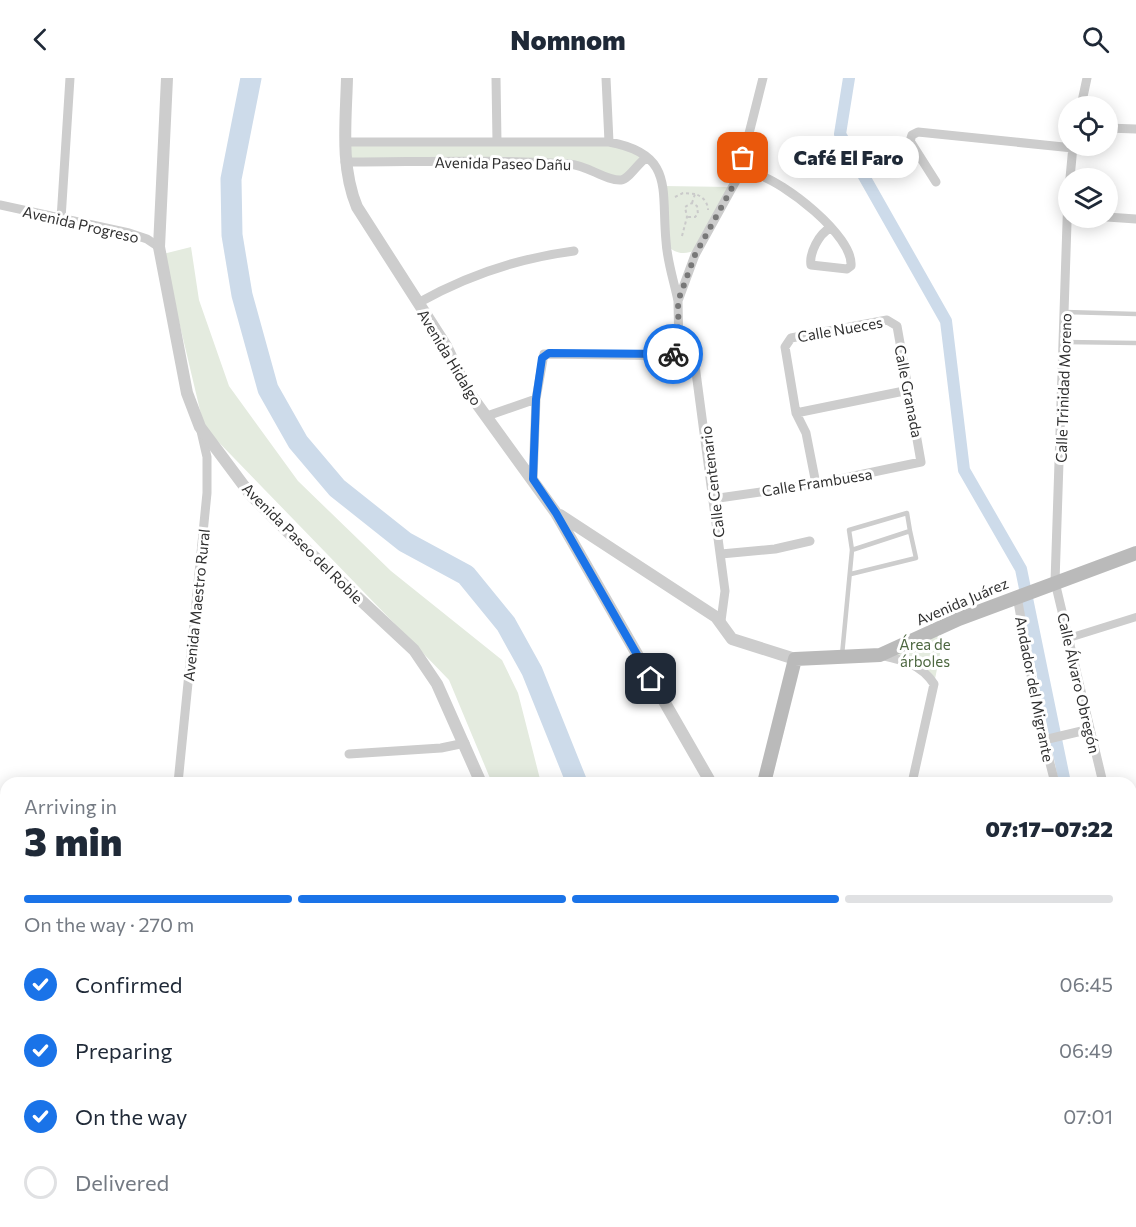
<!DOCTYPE html>
<html lang="en">
<head>
<meta charset="utf-8">
<style>
  body { margin:0; font-family:Commissioner,sans-serif; background:#f2f2f3; color:#1f2937; height:100vh; display:flex; flex-direction:column; font-size:22px; white-space:nowrap }
  * { box-sizing:border-box; margin:0 }
  p { font-size:20px; color:#747a83 }
  .icon { flex:none; width:33px; height:33px; fill:none; stroke:currentColor; stroke-width:2; stroke-linecap:round; stroke-linejoin:round }
  .map { position:relative; flex:1; overflow:hidden }
  .sheet { position:absolute; left:0px; top:699px; width:1137px; height:450px; display:flex; flex-direction:column; background:#fff; border-radius:18px 18px 0 0; box-shadow:0 3px 15px #0003 }
  .sheet>* { flex:none }
  .tools { position:absolute; left:1058px; top:18px; display:grid; gap:12px }
  .tools a { display:grid; place-items:center; width:60px; height:60px; border-radius:50%; background:#fff; box-shadow:0 3px 15px #0003; font-size:30px }
  .pin { position:absolute; display:grid; place-items:center; width:51px; height:51px; color:#fff; margin:-26px; border-radius:12px; box-shadow:0 3px 9px #0006 }
  .courier { position:absolute; display:grid; place-items:center; width:60px; height:60px; margin:-30px; border:4px solid #1a73e8; border-radius:50%; background:#fff; color:#222; box-shadow:0 2px 8px #0007 }
  .bubble { position:absolute; height:42px; border-radius:21px; background:#fff; box-shadow:0 3px 15px #0003; font-size:20px; font-weight:800; line-height:42px; text-align:center }
  .summary em { font-style:normal; font-weight:800 }
  .summary div { display:flex; flex-direction:column-reverse }
  .summary { display:flex; align-items:center; justify-content:space-between; height:102px; padding:0 24px }
  h1 { font-size:39px; font-weight:800; line-height:45px }
  .bar { display:grid; grid-template-columns:repeat(4,1fr); gap:9px 6px; align-content:center; height:72px; padding:0 24px }
  .bar i { height:8px; border-radius:4px; background:#e0e1e3 }
  .bar .selected { background:#1a73e8 }
  .bar p { grid-column:span 4 }
  ol { padding:0 24px; list-style:none }
  li { display:flex; align-items:center; gap:18px; height:66px }
  li p { margin-inline-start:auto }
  li .icon { padding:6px; border-radius:50%; background:#1a73e8; color:#fff; stroke-width:4 }
  li:last-child { color:#747a83 }
  li i { width:33px; height:33px; border:3px solid #e0e1e3; border-radius:50% }
  header { display:flex; justify-content:space-between; align-items:center; height:78px; padding:0 24px; background:#fff; font-size:27px; font-weight:800 }
  .map>svg:first-child { display:block }
</style>
</head>
<body>
<header><svg class="icon" aria-label="back" viewBox="0 0 24 24"><path d="M15 5l-7 7 7 7"/></svg>Nomnom<svg class="icon" aria-label="search" viewBox="0 0 24 24"><circle cx="10" cy="10" r="6"/><path d="M15 15l6 6"/></svg></header>
<div class="map">
<svg width="1136" height="1149" viewBox="0 0 1136 1149">
  <rect width="100%" height="100%" fill="#fff"/>
  <!-- green -->
  <path fill="#e4ebdf" d="M345 64H609L647 79 623 102 590 89 345 84Z
    M663 108 732 109 698 171C685 177 676 177 666 166Z
    M191 169 199 222 229 308 298 403 391 493 502 582 518 615 541 705H492L449 602 204 349 163 176Z
    M941 550 940 576 934 606 927 595 880 577Z
    M6 1040V1143H170L174 1149H0V1041Z
    M193 1143H390L389 1149H193Z
    M679 1143H907L905 1149H676Z"/>
  <g fill="none" stroke-linecap="round" stroke-linejoin="round">
    <!-- canal -->
    <path stroke="#cddbea" stroke-width="12" d="M849 0 840 56 946 243 964 392 1021 491 1065 705
      M1131 949 1136 967"/>
    <!-- river -->
    <path stroke="#cddbea" stroke-width="21" d="M251 0 231 101 232 157 242 217 268 311 298 364 337 410 405 464 466 497 506 546 532 593 577 705
      M467 1149 469 1143"/>
    <!-- path -->
    <path stroke="#cacaca" stroke-width="2" stroke-dasharray="3 3" stroke-linecap="butt" d="M675 119 683 115 695 116
      M692 125 695 116C702 118 708 124 708 132
      M682 158 687 139 685 129 692 125 697 128 698 136 695 139H687
      M295 1143 312 1146
      M208 1149 209 1143
      M254 1149 255 1143
      M784 1149 785 1143"/>
    <!-- service -->
    <path stroke="#cdcdcd" stroke-width="4.5" d="M1065 234 1136 236
      M1065 264 1136 265
      M852 472 849 452 907 435 910 453
      M842 577 852 472 910 453 916 480 851 496"/>
    <!-- pedestrian -->
    <path stroke="#cdcdcd" stroke-width="8" d="M1069 560 1136 539"/>
    <!-- minor -->
    <path stroke="#cdcdcd" stroke-width="9" d="M496 0 497 64
      M606 0 609 64
      M1081 28 1087 0
      M1107 50 1136 51
      M345 64H609C675 76 661 112 666 163 667 183 674 203 678 223
      M345 84C420 84 495 81 569 86 587 87 606 103 621 102 629 101 637 86 647 79
      M738 99C744 98 751 95 756 96 783 103 854 158 851 188L847 191 811 187C809 175 819 156 830 150
      M1070 100 1073 68
      M936 104 910 63 912 57 918 54 1073 70
      M1068 115 1055 504 1103 705
      M0 127 129 155 147 161 159 169
      M1107 139 1136 141
      M61 141 70 0
      M418 225C466 198 519 180 574 173
      M679 276 678 223 695 177 738 99 763 0
      M796 335 909 312
      M487 338 536 321
      M533 401 536 321 544 276 690 278 695 287 725 513 721 543
      M712 421 816 406 921 384 897 248 887 242 791 260 785 269 796 335 806 355 816 406
      M721 476 775 471 810 463
      M1017 518 1039 642 1055 705
      M880 577C903 582 921 586 934 606L912 705
      M1044 662 1090 651
      M349 676 441 670 465 665
      M178 705 207 415V379L201 353
      M1131 824 1136 843
      M0 886 6 890
      M1131 975 1136 991
      M0 1013 6 1007
      M1131 1120H1136
      M962 1143 977 1149
      M524 1149 528 1143
      M983 1149 994 1143"/>
    <!-- tertiary -->
    <path stroke="#cdcdcd" stroke-width="12" d="M167 0 159 169 187 315 200 349 250 416 293 459 414 572 437 606 481 705
      M347 0C346 43 340 88 357 129L446 268 467 312 556 435 711 705
      M560 437 716 539 732 561 795 581
      M1131 837H1136
      M413 1149 415 1143"/>
    <!-- secondary -->
    <path stroke="#bababa" stroke-width="14" d="M764 705 795 581 880 577 959 541 1136 475
      M676 1149 679 1143"/>
  </g>
  <g fill="none" stroke-linecap="round" stroke-linejoin="round">
    <!-- done -->
    <path stroke="#787878" stroke-width="6" stroke-dasharray="0 10.8" d="M673 276H679L678 223 695 177 738 99 743 80"/>
    <!-- route -->
    <path stroke="#1a73e8" stroke-width="8" d="M651 601 556 435 533 401 536 321 542 280 549 275 673 276"/>
  </g>
  <g text-anchor="middle" dominant-baseline="central" stroke-width="6" stroke-linejoin="round" paint-order="stroke">
    <!-- street labels -->
    <g font-size="15" fill="#303030" stroke="#fff">
      <text transform="translate(503 85) rotate(1)">Avenida Paseo Dañu</text>
      <text transform="translate(81 146) rotate(13)">Avenida Progreso</text>
      <text transform="translate(840 251) rotate(-10)">Calle Nueces</text>
      <text transform="translate(450 279) rotate(59)">Avenida Hidalgo</text>
      <text transform="translate(1063 310) rotate(-88)">Calle Trinidad Moreno</text>
      <text transform="translate(909 313) rotate(79)">Calle Granada</text>
      <text transform="translate(712 404) rotate(-97)">Calle Centenario</text>
      <text transform="translate(817 404) rotate(-9)">Calle Frambuesa</text>
      <text transform="translate(303 465) rotate(45)">Avenida Paseo del Roble</text>
      <text transform="translate(962 523) rotate(-23)">Avenida Juárez</text>
      <text transform="translate(196 527) rotate(-84)">Avenida Maestro Rural</text>
      <text transform="translate(1079 605) rotate(77)">Calle Álvaro Obregón</text>
      <text transform="translate(1035 611) rotate(79)">Andador del Migrante</text>
    </g>
    <!-- park labels -->
    <g font-size="15" fill="#4e6841" stroke="#fff">
      <text x="925" y="566">Área de<tspan x="925" dy="17">árboles</tspan></text>
    </g>
  </g>
</svg>
<div class="tools">
<a><svg class="icon" aria-label="locate" viewBox="0 0 24 24"><circle cx="12" cy="12" r="6"/><path d="M12 2v4M12 18v4M2 12h4M18 12h4"/></svg></a>
<a><svg class="icon" aria-label="layers" viewBox="0 0 24 24"><path d="M12 4l9 5-9 5-9-5zM3 14l9 5 9-5"/></svg></a>
</div>
<div class="pin" style="left:743px;top:80px;background:#ea580c"><svg class="icon" aria-label="bag" viewBox="0 0 24 24"><path d="M5 8h14l-1 12H6zM9 8a3 3 0 0 1 6 0"/></svg></div>
<div class="pin" style="left:651px;top:601px;background:#1f2937"><svg class="icon" aria-label="home" viewBox="0 0 24 24"><path d="M3 11l9-7 9 7M6 9v11h12V9"/></svg></div>
<div class="courier" style="left:673px;top:276px"><svg class="icon" aria-label="bike" viewBox="0 0 24 24"><circle cx="6" cy="16" r="4"/><circle cx="18" cy="16" r="4"/><path d="M6 16l4-8h5l3 8M10 8l3 8H6M13 5h3"/></svg></div>
<div class="bubble" style="left:778px;top:58px;width:141px">Café El Faro</div>
<section class="sheet">
<div class="summary"><div><h1>3 min</h1><p>Arriving in</p></div><em>07:17–07:22</em></div>
<div class="bar"><i class="selected"></i><i class="selected"></i><i class="selected"></i><i></i><p>On the way · 270 m</p></div>
<ol>
<li><svg class="icon" aria-label="check" viewBox="0 0 24 24"><path d="M5 12l5 5 9-10"/></svg>Confirmed<p>06:45</p></li>
<li><svg class="icon" aria-label="check" viewBox="0 0 24 24"><path d="M5 12l5 5 9-10"/></svg>Preparing<p>06:49</p></li>
<li><svg class="icon" aria-label="check" viewBox="0 0 24 24"><path d="M5 12l5 5 9-10"/></svg>On the way<p>07:01</p></li>
<li><i></i>Delivered</li>
</ol>
</section>
</div>
</body>
</html>
